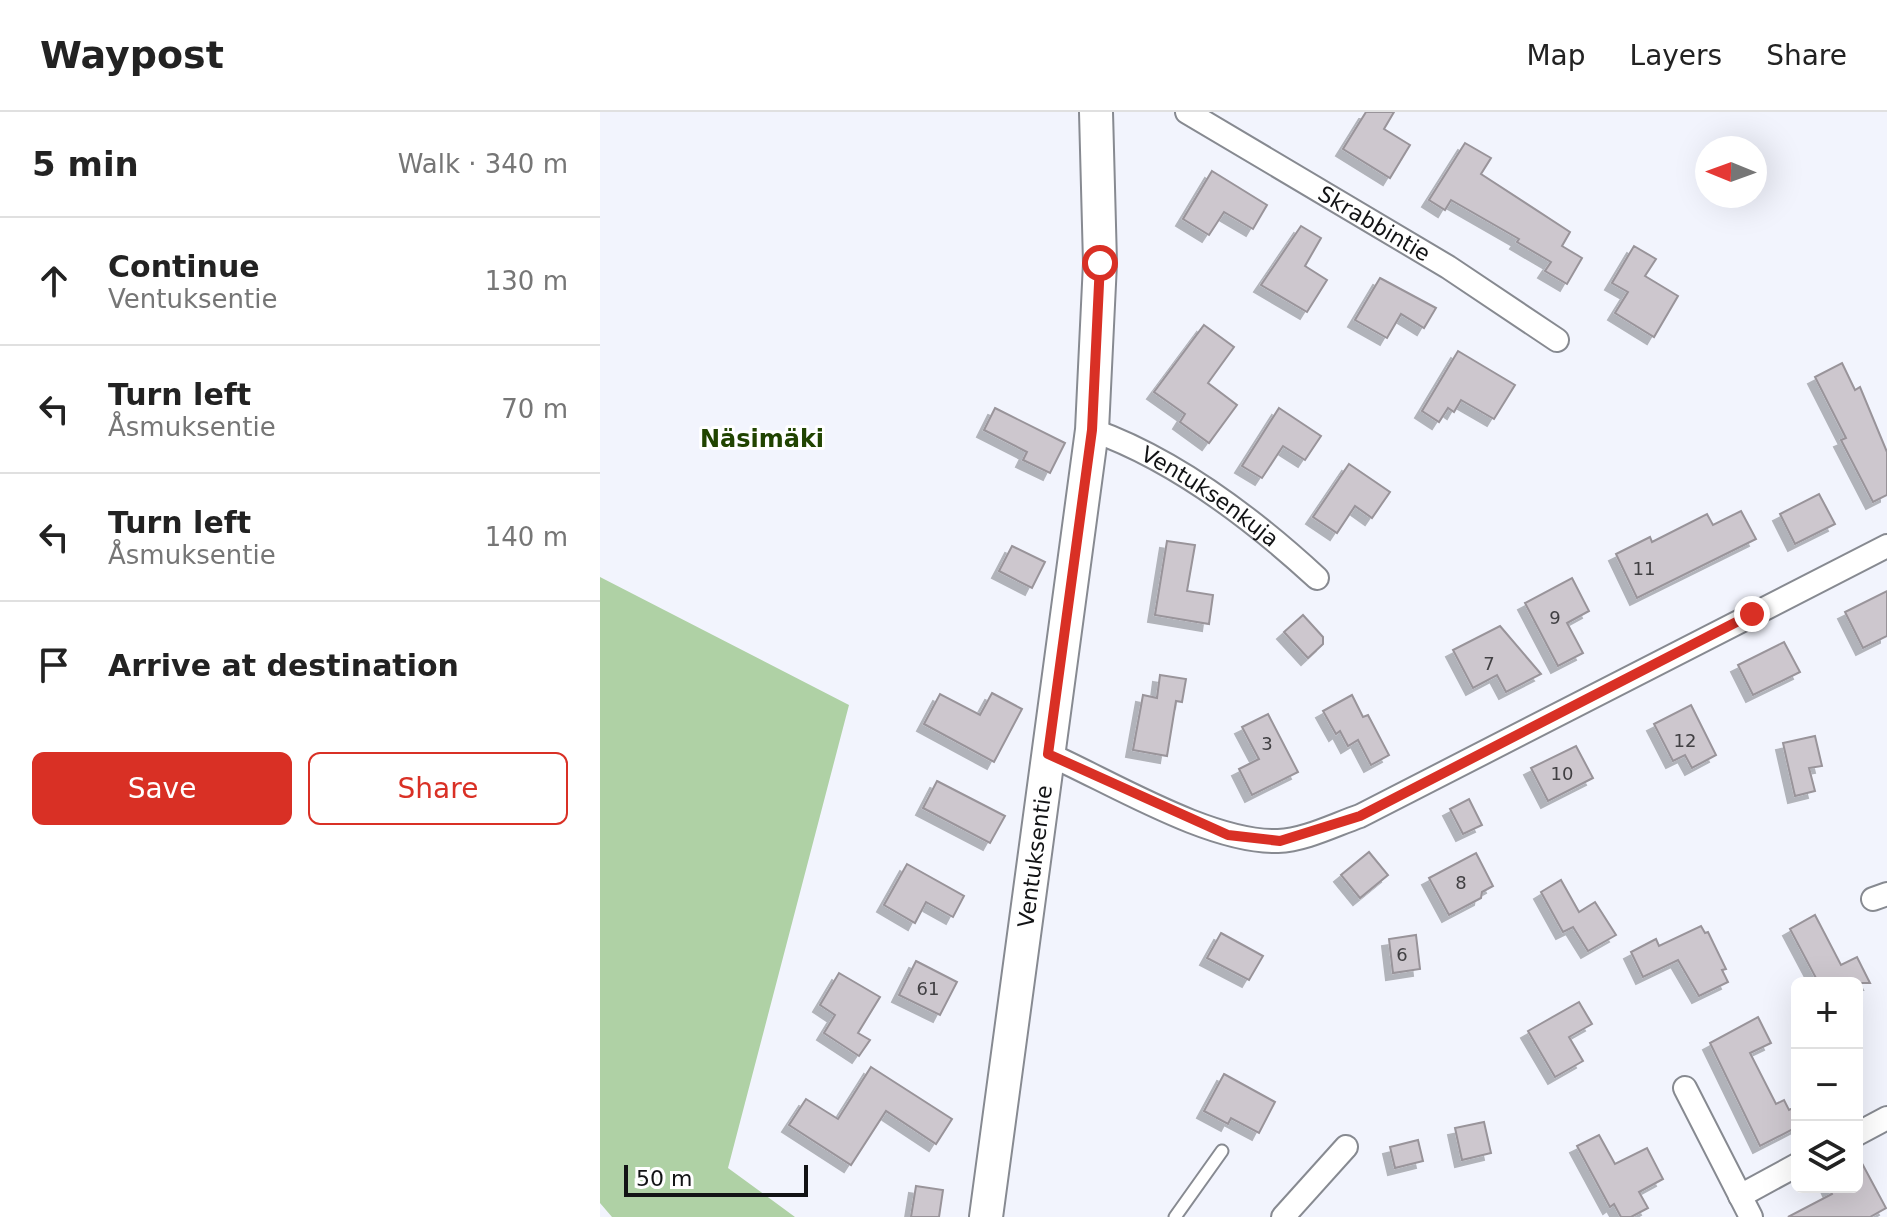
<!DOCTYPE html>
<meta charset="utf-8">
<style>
:root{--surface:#fff;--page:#f6f6f6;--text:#222;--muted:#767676;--line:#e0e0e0;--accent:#d93025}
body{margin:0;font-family:"DejaVu Sans",sans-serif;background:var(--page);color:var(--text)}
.controls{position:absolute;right:24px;bottom:24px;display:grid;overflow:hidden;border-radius:12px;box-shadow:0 8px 32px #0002}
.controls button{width:72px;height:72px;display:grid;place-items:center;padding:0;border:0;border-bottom:2px solid var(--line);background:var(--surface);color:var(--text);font:40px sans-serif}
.compass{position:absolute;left:1095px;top:24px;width:72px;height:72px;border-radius:50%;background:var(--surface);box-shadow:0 8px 32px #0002;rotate:271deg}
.scale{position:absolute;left:24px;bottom:20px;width:184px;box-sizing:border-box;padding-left:8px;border:4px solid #121315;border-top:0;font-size:22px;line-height:28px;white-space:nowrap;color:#121315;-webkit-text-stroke:6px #fff;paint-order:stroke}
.stop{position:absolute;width:24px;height:24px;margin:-18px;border:6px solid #d93025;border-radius:50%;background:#fff}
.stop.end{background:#d93025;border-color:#fff;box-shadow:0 2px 8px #0008}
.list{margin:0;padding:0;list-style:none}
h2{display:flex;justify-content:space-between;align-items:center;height:104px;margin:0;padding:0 32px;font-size:34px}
h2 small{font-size:26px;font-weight:400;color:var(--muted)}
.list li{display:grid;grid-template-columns:52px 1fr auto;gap:24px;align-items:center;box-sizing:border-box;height:128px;padding:0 32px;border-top:2px solid var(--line)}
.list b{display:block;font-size:30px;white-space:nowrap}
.list p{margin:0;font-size:26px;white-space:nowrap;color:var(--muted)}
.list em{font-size:26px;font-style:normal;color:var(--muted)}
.actions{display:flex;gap:16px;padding:24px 32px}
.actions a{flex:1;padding:18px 0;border:2px solid var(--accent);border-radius:12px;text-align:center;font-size:28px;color:var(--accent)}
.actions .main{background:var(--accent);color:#fff}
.icon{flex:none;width:44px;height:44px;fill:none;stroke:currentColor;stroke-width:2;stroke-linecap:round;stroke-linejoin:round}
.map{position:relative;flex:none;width:1287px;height:1105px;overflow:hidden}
header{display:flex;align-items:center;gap:48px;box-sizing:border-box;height:112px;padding:0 40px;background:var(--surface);border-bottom:2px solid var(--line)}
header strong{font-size:38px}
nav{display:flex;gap:44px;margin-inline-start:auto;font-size:28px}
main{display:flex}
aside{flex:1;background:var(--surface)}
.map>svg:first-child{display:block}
.green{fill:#afd1a5}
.building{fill:#cdc7ce;stroke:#99949a;stroke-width:2;filter:url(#shadow)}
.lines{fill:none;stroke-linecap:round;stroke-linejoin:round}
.service-casing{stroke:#878a91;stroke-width:15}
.minor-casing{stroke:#878a91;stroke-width:26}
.secondary-casing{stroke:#878a91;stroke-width:36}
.service{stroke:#fff;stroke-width:11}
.minor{stroke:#fff;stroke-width:22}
.secondary{stroke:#fff;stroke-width:32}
.route{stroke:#d93025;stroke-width:10}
.labels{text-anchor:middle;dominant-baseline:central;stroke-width:6;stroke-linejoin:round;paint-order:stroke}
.number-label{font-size:18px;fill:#414043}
.street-label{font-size:22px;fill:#121315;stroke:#fff}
.neighbourhood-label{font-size:24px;font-weight:bold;fill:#214400;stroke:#fff}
</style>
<header>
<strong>Waypost</strong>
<nav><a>Map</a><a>Layers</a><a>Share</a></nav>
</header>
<main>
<aside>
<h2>5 min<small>Walk · 340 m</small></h2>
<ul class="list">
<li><svg class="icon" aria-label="ahead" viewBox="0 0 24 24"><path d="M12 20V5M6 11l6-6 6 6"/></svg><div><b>Continue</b><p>Ventuksentie</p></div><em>130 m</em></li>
<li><svg class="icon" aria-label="left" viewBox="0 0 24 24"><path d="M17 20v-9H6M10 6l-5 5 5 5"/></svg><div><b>Turn left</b><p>Åsmuksentie</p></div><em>70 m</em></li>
<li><svg class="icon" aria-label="left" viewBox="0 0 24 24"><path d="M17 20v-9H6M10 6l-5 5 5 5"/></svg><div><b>Turn left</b><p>Åsmuksentie</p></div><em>140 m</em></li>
<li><svg class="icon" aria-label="arrive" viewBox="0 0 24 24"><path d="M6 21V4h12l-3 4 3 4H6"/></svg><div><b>Arrive at destination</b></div></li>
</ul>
<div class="actions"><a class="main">Save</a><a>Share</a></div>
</aside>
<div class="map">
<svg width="1287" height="1105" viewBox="0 0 1287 1105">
<defs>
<filter id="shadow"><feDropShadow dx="-7" dy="7" stdDeviation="0" flood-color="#0004"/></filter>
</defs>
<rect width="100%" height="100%" fill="#f2f4fd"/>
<polygon class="green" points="0,465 249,593 128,1056 195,1105 12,1105 0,1091"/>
<g class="building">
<polygon points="766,0 794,0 784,17 810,33 790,66 743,37"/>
<polygon points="865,31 891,46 881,62 970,120 962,134 982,146 967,172 945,159 951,150 917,130 919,127 851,88 845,98 829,88"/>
<polygon points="612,59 667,93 653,117 624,100 609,123 583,107"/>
<polygon points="701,114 721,126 705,154 727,168 707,200 661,173"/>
<polygon points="1034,134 1056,147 1045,164 1078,184 1054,225 1015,201 1028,180 1012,171"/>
<polygon points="780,166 836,196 824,216 801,202 787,226 755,208"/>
<polygon points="604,213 634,235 608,271 637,293 609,331 580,310 585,302 554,280"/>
<polygon points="858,239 915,273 894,307 861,288 854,300 848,296 839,310 822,299"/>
<polygon points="1242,251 1255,278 1260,275 1287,340 1287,383 1273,390 1241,328 1246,326 1215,265"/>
<polygon points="395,296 465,331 450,361 423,348 427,340 384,318"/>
<polygon points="679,296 721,324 705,348 683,334 662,366 642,354"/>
<polygon points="749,352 790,380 772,406 755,394 737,421 713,405"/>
<polygon points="1219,382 1235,412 1195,432 1180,402"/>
<polygon points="1141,399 1156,427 1037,486 1016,442 1050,425 1052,430 1107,402 1113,413"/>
<polygon points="567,429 595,433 587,479 613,483 609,512 555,503"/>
<polygon points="412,434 445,450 432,476 399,459"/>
<polygon points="972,466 989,499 967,511 983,541 958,554 925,491"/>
<polygon points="1287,479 1287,524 1263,536 1245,500"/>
<polygon points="703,503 723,525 723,532 708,546 684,520"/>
<polygon points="900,514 941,562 906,580 897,563 873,576 853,538"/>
<polygon points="1184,530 1200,560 1153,583 1138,553"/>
<polygon points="560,563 586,567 582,590 576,589 567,644 533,638 543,583 557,586"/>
<polygon points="392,581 422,597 394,650 324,612 340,582 380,603"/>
<polygon points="752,583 763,605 768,603 789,643 771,653 758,628 748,634 740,619 736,622 723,599"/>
<polygon points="1091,593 1116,643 1092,656 1085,643 1073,649 1054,612"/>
<polygon points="668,602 698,660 652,683 639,657 659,647 642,615"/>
<polygon points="1215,624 1222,654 1209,656 1215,679 1195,684 1183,631"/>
<polygon points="976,634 993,666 948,689 931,656"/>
<polygon points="337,669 405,704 390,731 323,696"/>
<polygon points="869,687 882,713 863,722 850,697"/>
<polygon points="769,740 788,763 760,786 741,763"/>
<polygon points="876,741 893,774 882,780 881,786 849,803 829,766"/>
<polygon points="307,752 364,784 353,805 326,790 315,811 284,793"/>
<polygon points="961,768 979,800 995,790 1016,823 988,839 973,815 963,820 941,780"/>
<polygon points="1215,803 1241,853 1257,845 1270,871 1207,871 1216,866 1190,817"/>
<polygon points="1101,814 1105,821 1108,820 1126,857 1122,858 1128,870 1099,884 1078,848 1043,865 1031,840 1056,827 1059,834"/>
<polygon points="621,821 663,844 649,868 607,846"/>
<polygon points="816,823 820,857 793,861 789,827"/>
<polygon points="316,849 357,870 340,903 299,883"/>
<polygon points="239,861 280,885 258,921 270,928 259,944 224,921 235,903 220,893"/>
<polygon points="979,890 992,912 969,925 983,949 955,965 928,919"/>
<polygon points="1158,905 1171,931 1150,941 1176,992 1184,988 1189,998 1197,994 1197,1015 1160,1034 1110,931"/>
<polygon points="271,955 352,1007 336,1032 286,999 251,1053 189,1013 206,987 238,1007"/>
<polygon points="624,962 675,990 659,1021 631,1006 628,1012 604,999"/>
<polygon points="884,1010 891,1041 862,1048 855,1016"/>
<polygon points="999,1023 1015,1052 1047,1036 1063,1067 1039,1080 1048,1096 1031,1105 1021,1105 1014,1092 1010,1095 977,1034"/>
<polygon points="818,1028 823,1049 795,1056 790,1035"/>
<polygon points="1257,1042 1286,1096 1270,1105 1188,1105 1232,1082 1229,1075 1257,1075"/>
<polygon points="316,1074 343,1078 339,1105 311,1105"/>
</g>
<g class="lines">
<defs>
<polyline id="service" points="575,1105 622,1039"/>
<g id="minor">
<path id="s1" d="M587,0L848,155L957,228"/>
<path id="s2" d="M492,318C574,347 653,407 717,466"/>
<path d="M448,642C511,670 610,731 678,729C705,728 734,713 760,704L1287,434"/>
<polyline points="1273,787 1287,782"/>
<polyline points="1085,976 1151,1105"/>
<polyline points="1257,1022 1287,1006"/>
<polyline points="1140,1084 1197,1053"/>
<polyline points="683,1105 746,1035"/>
</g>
<g id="secondary">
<path id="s3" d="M386,1105L492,318L500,151L496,0"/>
</g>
</defs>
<use href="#service" class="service-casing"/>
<use href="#minor" class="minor-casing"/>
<use href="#secondary" class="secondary-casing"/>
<use href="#service" class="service"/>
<use href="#minor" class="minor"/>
<use href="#secondary" class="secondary"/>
</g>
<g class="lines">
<polyline class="route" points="500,151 492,318 448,642 628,723 680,729 760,704 1152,502"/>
</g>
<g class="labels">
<g class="number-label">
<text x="1044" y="456">11</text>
<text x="955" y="505">9</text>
<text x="889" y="551">7</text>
<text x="1085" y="628">12</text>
<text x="667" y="631">3</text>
<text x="962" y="661">10</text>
<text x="861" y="770">8</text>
<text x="802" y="842">6</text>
<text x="328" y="876">61</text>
</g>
<g class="street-label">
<text stroke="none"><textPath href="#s1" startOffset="218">Skrabbintie</textPath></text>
<text stroke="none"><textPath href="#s2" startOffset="136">Ventuksenkuja</textPath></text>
<text stroke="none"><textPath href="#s3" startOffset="364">Ventuksentie</textPath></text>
</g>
<g class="neighbourhood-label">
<text x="162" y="327">Näsimäki</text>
</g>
</g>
</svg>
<div class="controls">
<button>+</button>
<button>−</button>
<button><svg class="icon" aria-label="layers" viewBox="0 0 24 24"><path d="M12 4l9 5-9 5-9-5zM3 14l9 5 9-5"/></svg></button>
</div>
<svg class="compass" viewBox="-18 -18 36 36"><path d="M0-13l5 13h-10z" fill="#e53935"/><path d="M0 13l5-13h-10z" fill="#767676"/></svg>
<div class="scale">50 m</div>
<div class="stop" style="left:500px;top:151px"></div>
<div class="stop end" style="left:1152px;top:502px"></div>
</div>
</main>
